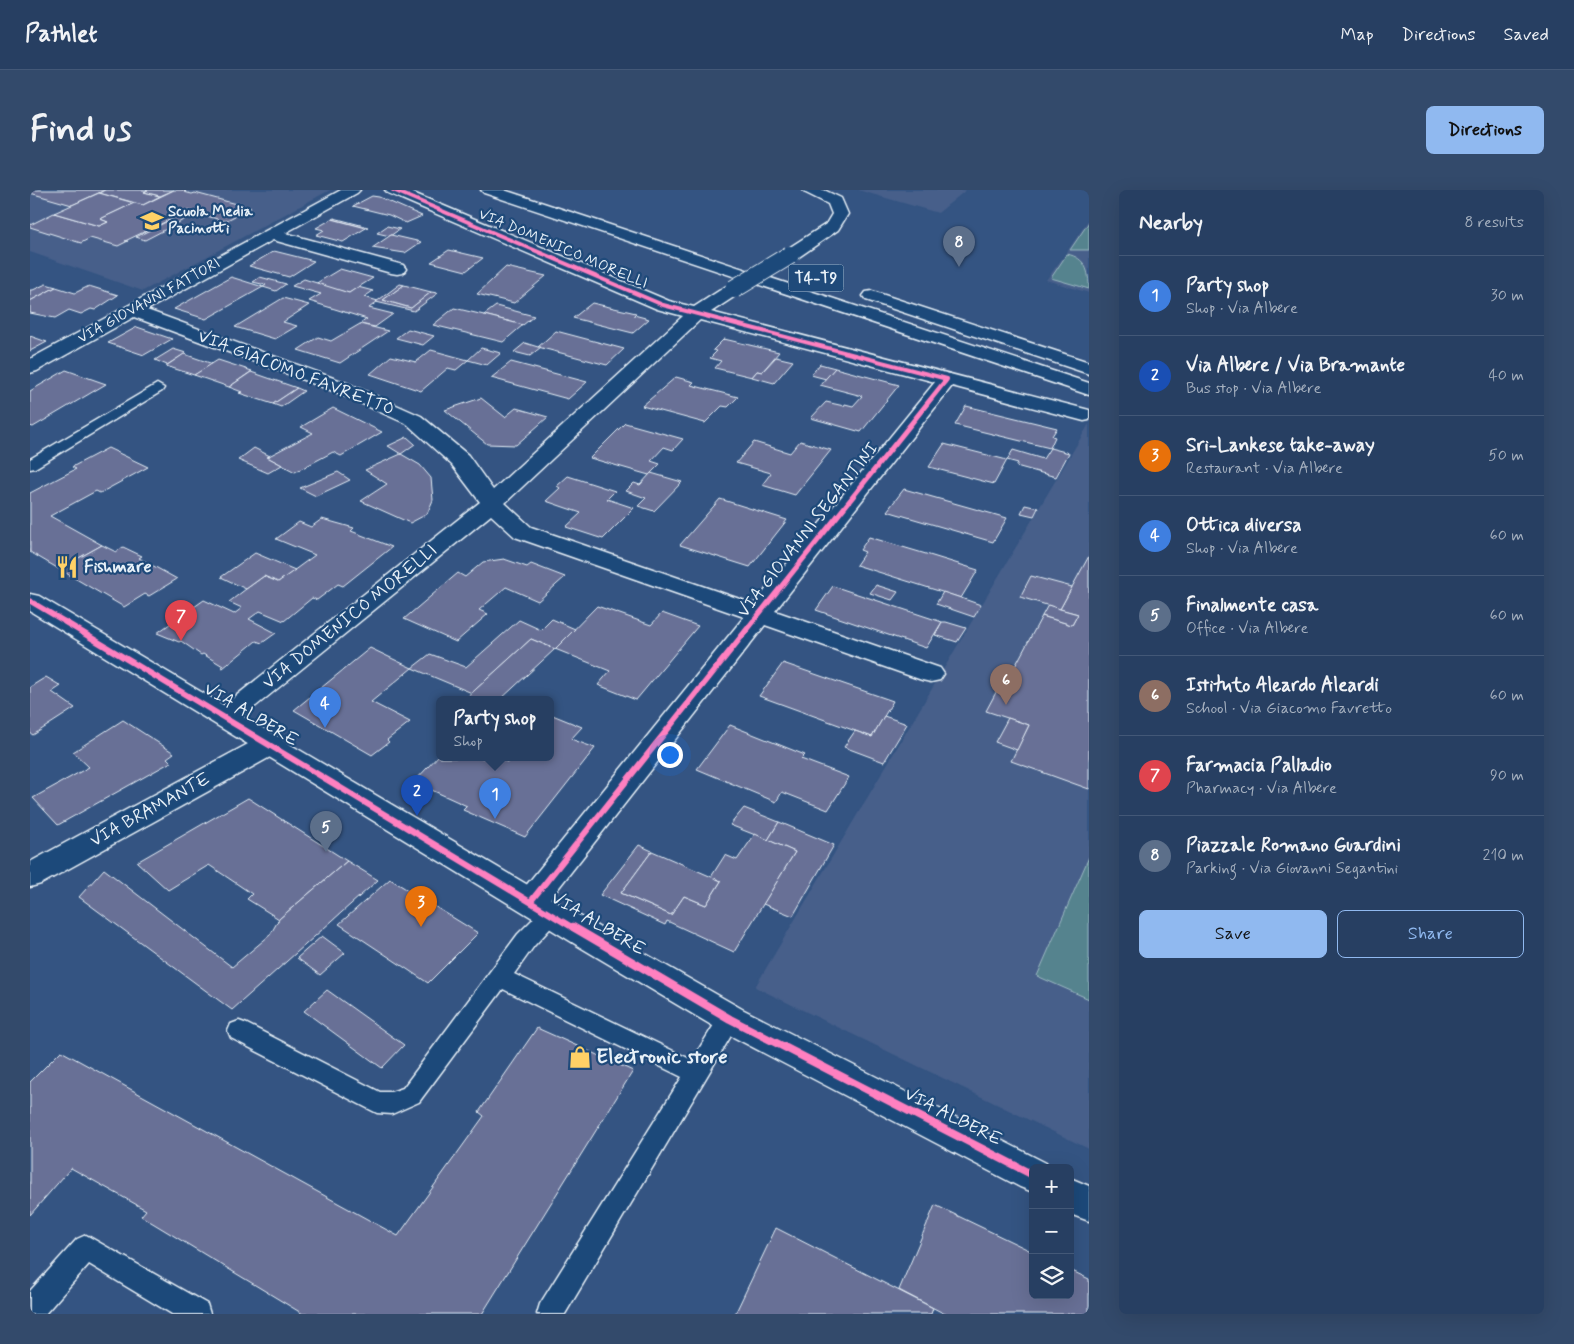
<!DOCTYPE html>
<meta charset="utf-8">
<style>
:root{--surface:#273f62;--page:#334a6b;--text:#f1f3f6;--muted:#a4afbe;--line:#435877;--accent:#90b9f0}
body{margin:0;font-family:Mynerve,sans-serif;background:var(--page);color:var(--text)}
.controls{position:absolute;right:15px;bottom:15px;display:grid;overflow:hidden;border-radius:8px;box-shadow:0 5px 20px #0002}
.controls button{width:45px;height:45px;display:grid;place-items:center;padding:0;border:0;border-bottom:1px solid var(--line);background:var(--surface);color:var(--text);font:25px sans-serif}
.you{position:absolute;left:639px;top:564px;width:18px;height:18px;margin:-12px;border:4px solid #fff;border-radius:50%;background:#1a73e8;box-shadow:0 0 0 8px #1a73e833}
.badge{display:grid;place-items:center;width:32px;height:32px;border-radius:50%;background:var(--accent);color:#fff;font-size:16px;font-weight:700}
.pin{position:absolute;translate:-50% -41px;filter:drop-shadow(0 1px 2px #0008)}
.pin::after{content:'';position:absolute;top:26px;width:18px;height:15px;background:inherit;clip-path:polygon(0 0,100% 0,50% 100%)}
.popup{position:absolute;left:406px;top:506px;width:118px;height:65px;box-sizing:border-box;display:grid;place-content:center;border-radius:8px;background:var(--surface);filter:drop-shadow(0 1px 4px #0005);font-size:16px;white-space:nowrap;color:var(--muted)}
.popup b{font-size:19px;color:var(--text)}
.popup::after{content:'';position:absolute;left:50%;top:100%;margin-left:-10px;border:10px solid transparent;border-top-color:var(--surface)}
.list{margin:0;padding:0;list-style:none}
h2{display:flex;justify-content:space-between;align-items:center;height:65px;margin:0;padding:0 20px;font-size:21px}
h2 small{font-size:16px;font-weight:400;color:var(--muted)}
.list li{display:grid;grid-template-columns:32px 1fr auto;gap:15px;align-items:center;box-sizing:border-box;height:80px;padding:0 20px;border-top:1px solid var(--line)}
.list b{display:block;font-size:19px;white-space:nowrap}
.list p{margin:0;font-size:16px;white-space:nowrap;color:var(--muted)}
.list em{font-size:16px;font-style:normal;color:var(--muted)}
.actions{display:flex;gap:10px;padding:15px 20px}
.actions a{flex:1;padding:11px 0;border:1px solid var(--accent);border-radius:8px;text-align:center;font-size:18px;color:var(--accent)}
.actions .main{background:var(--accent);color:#111}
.icon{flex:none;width:28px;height:28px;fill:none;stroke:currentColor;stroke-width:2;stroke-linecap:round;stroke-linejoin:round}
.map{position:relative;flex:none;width:1059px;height:1124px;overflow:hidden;border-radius:8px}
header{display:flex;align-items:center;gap:30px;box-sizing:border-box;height:70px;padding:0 25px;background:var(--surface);border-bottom:1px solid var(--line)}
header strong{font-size:24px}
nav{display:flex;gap:28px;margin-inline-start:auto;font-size:18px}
.intro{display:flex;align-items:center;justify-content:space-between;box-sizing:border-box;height:120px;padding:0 30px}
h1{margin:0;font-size:35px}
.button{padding:12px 22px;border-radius:8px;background:var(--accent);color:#111;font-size:18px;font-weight:700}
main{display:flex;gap:30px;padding:0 30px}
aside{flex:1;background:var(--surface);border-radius:8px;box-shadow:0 5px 20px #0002}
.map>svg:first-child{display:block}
.built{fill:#465f8a}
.green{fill:#54838e;stroke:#9ebac3}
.building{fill:#676f96;stroke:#e8f1f8}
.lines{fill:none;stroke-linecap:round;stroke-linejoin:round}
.lane-casing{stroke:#e8f1f8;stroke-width:3}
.street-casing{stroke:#e8f1f8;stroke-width:3}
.secondary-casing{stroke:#e8f1f8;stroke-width:3}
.highway-casing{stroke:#e8f1f8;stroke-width:3}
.lane{fill:#1f4a7a;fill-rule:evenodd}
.street{fill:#1f4a7a;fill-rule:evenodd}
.secondary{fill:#1f4a7a;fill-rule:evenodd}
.highway{fill:#1f4a7a;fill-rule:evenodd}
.street-bridge-casing{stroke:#e8f1f8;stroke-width:20;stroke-linecap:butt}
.street-bridge{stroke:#1f4a7a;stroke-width:18}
.cycleway-far3-casing{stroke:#1f4a7a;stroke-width:5.5}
.cycleway-far2-casing{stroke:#1f4a7a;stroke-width:8}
.cycleway-far1-casing{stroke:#1f4a7a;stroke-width:9}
.cycleway-casing{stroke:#1f4a7a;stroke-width:11}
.cycleway-far3{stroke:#ff80c0;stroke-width:4}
.cycleway-far2{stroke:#ff80c0;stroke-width:5}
.cycleway-far1{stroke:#ff80c0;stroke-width:6}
.cycleway{stroke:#ff80c0;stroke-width:8}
.labels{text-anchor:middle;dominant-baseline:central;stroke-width:4.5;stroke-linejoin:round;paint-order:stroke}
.far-poi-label{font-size:15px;font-weight:bold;fill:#e8f1f8;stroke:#1f4a7a;text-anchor:start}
.far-street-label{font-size:15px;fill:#e8f1f8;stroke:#1f4a7a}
.shield{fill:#1f4a7a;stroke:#acbfd2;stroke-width:1}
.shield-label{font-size:16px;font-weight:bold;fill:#e8f1f8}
.street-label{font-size:18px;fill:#e8f1f8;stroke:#1f4a7a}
.poi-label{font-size:18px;font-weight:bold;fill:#e8f1f8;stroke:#1f4a7a;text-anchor:start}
.near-poi-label{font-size:21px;font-weight:bold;fill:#e8f1f8;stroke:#1f4a7a;text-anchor:start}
</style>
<header>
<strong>Pathlet</strong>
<nav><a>Map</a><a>Directions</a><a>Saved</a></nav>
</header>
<div class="intro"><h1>Find us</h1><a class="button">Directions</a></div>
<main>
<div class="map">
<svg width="1059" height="1124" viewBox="0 0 1059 1124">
<rect width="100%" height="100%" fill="#345482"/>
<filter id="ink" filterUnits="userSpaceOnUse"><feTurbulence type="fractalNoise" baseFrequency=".02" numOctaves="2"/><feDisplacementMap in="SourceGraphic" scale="10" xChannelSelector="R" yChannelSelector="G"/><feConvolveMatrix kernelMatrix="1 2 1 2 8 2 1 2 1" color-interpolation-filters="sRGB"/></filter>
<g filter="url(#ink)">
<g class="built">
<polygon points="0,0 300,0 113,101 0,62"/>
<polygon points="828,0 936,0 908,23"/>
<polygon points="1059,29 1059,103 1016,90 1037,62"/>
<polygon points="1059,234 1059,959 725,797"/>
</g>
<g class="green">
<polygon points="1059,32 1059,60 1040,60"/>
<path d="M1037,64C1056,68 1059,81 1059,99L1021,88Z"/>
<polygon points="1059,667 1059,809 1007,786"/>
</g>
<g class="building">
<polygon points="0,0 75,0 42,15 0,3"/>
<polygon points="75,0 118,0 114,2 130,6 113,15 69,3"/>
<polygon points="118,0 144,0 130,6 114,2"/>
<polygon points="144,0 152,0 156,1 154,2 162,4 165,3 221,18 195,31 158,21 95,51 98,51 88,56 60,48 51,53 0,37 0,35 24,23 69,36 78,32 70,29 104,13 113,15"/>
<polygon points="69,3 104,13 70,29 78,32 69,36 24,23"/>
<polygon points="342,6 349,7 392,26 376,33 359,25 323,16"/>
<polygon points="158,21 167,23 115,50 106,47"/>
<polygon points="304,28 338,37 336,38 302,29"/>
<polygon points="302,29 336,38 313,52 286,45 294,40 286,38"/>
<polygon points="357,36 370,39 360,46 347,43"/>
<polygon points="361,45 391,52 375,63 342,58"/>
<polygon points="419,60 453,68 436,81 401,72"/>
<polygon points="244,61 284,71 259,87 219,76"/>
<polygon points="476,77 498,82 516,86 484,113 447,104"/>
<polygon points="310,79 343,88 319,103 285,94"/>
<polygon points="201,87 233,97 176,129 144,119"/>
<polygon points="230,87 256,94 246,101 233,97 236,95 223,92"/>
<polygon points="274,89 319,103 328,97 343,101 334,107 348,111 339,118 363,124 345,137 330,134 337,129 279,111 291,104 262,96"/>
<polygon points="16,94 26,97 0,111 0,100 3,100"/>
<polygon points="370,94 374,95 353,110 381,118 401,102 408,103 384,121 346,112"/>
<polygon points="374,95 401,102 381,118 353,110"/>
<polygon points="59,96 88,105 65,120 61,119 51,124 39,120 25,128 0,123 0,111 26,97 45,103"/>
<polygon points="253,108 279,115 253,132 267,136 245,149 205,137"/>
<polygon points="562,113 606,123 604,125 619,129 603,143 543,128"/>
<polygon points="466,116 504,126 493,135 454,125"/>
<polygon points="424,118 454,125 493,135 473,152 403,135"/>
<polygon points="330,134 358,141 310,173 268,160 288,147 301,151"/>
<polygon points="107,137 142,149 114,165 78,153"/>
<polygon points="378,139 404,146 393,155 366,148"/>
<polygon points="526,141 594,159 577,175 508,157"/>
<polygon points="0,146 17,152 0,161"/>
<polygon points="694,149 749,162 732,182 727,181 722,187 685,178 691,171 680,168 687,161 683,160"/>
<polygon points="495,153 508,157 511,157 500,166 484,162"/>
<polygon points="451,158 471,163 457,175 438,170"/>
<polygon points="143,159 156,163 137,175 125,170"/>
<polygon points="401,160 438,170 426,180 418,178 391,201 340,184 361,166 386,172"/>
<polygon points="154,164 183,174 164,185 136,176"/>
<polygon points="746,167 763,171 744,193 722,187 727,181 732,182"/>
<polygon points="188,170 222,181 199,197 164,185"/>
<polygon points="481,172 557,192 538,209 461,188"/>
<polygon points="790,174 805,178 796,189 781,185"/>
<polygon points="805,178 869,195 831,242 781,228 796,212 814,216 815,214 823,216 832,206 790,195"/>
<polygon points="36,180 76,194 3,237 0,236 0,201"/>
<polygon points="221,182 267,198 243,214 209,203 212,202 199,197"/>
<polygon points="646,187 664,192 661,195 708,207 698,217 692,216 675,233 612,216"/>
<polygon points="267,198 274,201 251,217 243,214"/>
<polygon points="451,208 475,227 486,218 518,227 486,255 457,254 415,220"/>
<polygon points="936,216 1027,238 1022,246 1025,247 1020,258 925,235"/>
<polygon points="303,218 352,242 311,266 303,262 265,282 237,267 283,243 271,237"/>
<polygon points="595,233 653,249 643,260 634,257 621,271 630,274 619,285 560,268"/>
<polygon points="377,247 385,254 371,264 358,256"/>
<polygon points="770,251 801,260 765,305 732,295 741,283 706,273 724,252 760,263"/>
<polygon points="914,254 977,270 964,294 899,277"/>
<polygon points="78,258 118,277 70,303 66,301 20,326 72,355 29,379 0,362 0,303 46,279 42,277"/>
<polygon points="224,258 240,266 237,267 252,275 238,283 208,270"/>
<polygon points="1020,258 1039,263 1026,287 986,276 988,273 977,270 983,260 1013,269"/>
<polygon points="371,264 390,275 401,288 403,310 397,324 380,333 331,311 357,294 335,280"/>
<polygon points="308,282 320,290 286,306 270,298"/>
<polygon points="621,283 652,292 624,321 608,316 616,308 596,301 604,293 610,295"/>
<polygon points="538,286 585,301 577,309 604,318 573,349 536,337 551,323 516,311 530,298 527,296"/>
<polygon points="874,299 977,328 963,352 857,321"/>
<polygon points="690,309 757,330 720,377 650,355"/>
<polygon points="995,315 1008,318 1004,326 991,323"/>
<polygon points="292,329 324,338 321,341 362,357 313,396 308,394 287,410 282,408 254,431 230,421 219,429 246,443 232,453 226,451 193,478 191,477 193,476 173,464 171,465 151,451 149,452 127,443 174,410 204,424 212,418 199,412 216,399 234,386 248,392 285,365 246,349 269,332 281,337"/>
<polygon points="839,347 896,364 948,380 931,408 826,375 835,362 830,360"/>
<polygon points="72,355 86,362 93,357 112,366 109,368 147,389 119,406 115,404 94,417 29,379"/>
<polygon points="225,363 265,380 248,392 234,386 216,399 191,387"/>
<polygon points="1059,366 1059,599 981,571 999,535 956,521 971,493 975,495 1012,426 1042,435 1048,424 1030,419"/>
<polygon points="474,369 497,377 501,374 535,387 508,411 476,397 449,420 458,424 426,452 374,429 428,383 435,387 453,372"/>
<polygon points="1001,386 1042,397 1030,419 990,407"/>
<polygon points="846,395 868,402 862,410 840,403"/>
<polygon points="803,396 912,432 896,458 786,420"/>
<polygon points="913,402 931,408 951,415 944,427 906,414"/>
<polygon points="1018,415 1030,419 1048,424 1042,435 1012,426"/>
<polygon points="567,416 621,435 632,423 668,436 606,510 568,495 580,481 525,459"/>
<polygon points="522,429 545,439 525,459 501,449 442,503 382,478 400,464 436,477 489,430 511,440"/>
<polygon points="912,432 916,432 936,438 927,452 905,445"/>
<polygon points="501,449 525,459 470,510 434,510"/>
<polygon points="340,458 382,478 341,512 380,532 357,550 359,552 342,565 264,520"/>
<polygon points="753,473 863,511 842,547 729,506"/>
<polygon points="16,487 31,496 22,502 45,518 3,545 0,543 0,497"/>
<polygon points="520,524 552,537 541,549 565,558 495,647 433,620 437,616 384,592 410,564 410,568 467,568 477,572 481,568 520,568"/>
<polygon points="854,526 877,534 854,572 814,557 825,541 842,547"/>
<polygon points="978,528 999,535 987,560 965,552"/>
<polygon points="93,530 144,563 137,568 141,572 28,635 3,608 59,577 43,562"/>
<polygon points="700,535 775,565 771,569 819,587 798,620 752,602 746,612 667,579"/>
<polygon points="218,608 317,671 249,729 217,709 222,704 179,675 138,700 107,672"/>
<polygon points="714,618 749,632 738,650 700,635"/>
<polygon points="749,632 804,655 763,726 733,714 765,662 738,650"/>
<polygon points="725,644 765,662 704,762 637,731 635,735 570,705 609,655 622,661 591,703 641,725 654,706 676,715 691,691 681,687 695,665 707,670"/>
<polygon points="622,661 691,691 676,715 654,706 641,725 591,703"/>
<polygon points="317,671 348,690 202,820 49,707 74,679 202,777 240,745 249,729"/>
<polygon points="360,689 448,743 398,793 309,734"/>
<polygon points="292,746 315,763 290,785 267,768"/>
<polygon points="297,800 374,855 352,878 274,821"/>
<polygon points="507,838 603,881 452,1124 273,1124 111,1026 116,1020 41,978 0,1025 0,892 31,861 368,1046 454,926 449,922"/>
<polygon points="905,1015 1003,1062 1003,1105 1040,1105 1040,1080 1059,1089 1059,1124 915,1124 869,1100"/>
<polygon points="746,1038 903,1118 901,1124 705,1124"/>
</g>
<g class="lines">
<defs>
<g id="lane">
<polygon points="127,194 134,198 132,201 5,278 0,279 0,269"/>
<polygon points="522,715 529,717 533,723 529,729 504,756 484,784 662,870 692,822 700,820 708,822 711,829 535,1124 507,1124 510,1114 652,887 473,799 389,912 362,924 347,923 339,919 201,848 198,841 201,834 209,831 217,834 350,902 361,902 373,898 488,744 515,717"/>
<polygon points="56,1045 177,1114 180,1124 142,1124 59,1074 15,1124 0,1124 0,1101 47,1049"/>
</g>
<g id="street">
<path d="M311,0H330L327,3L255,43L373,75L376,79L373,83L367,84L361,83L243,50L117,120L317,193L391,226L438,265L463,300L653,126L627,119L358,3L355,0H376L639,111L664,117L698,95L704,94L710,95L713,99L710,103L681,122L1059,220V230L1054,231L922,196L745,421L910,478L914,484L910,490L901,492L892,490L735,435L512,719L501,723L490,719L486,711L490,703L714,427L485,347L461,325L205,533L196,536L187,533L183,527L187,521L450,312L422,275L377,234L303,201L104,127L7,181L0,183V169ZM670,130L905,192L724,414L501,337L475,313Z"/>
<polygon points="773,0 794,0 811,8 818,24 808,40 766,69 754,69 752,65 754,61 796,34 802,24 798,14 776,3"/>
<polygon points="241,545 251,547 255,554 251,561 11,694 0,697 0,672 231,547"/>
</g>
<g id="secondary">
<polygon points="0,404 9,406 572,739 712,819 1016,973 1018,978 1003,978 1003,1002 990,997 688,839 550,757 0,421"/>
<polygon points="1040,988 1059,996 1059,1031 1040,1024"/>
</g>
<g id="highway">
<polygon points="451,0 474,0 1059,193 1059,205 454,3"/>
<polygon points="842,101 1059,172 1059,184 836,110 833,106 836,102"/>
</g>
</defs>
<use href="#lane" class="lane-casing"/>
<use href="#street" class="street-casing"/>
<use href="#secondary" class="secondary-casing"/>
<use href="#highway" class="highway-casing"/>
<use href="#lane" class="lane"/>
<use href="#street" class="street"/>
<use href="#secondary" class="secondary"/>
<use href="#highway" class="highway"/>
<defs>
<polyline id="street-bridge" points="704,99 760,65"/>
</defs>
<use href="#street-bridge" class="street-bridge-casing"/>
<use href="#street-bridge" class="street-bridge"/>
<defs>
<polyline id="cycleway-far3" points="363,0 633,115 917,189 915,192"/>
<g id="cycleway-far2">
<polyline points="0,411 37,433"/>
<polyline points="722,433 916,190"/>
</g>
<g id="cycleway-far1">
<polyline points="35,432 545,739"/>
<polyline points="501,711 723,432"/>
</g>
<polyline id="cycleway" points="543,737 700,829 1003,985"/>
</defs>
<use href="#cycleway-far3" class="cycleway-far3-casing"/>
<use href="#cycleway-far2" class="cycleway-far2-casing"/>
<use href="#cycleway-far1" class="cycleway-far1-casing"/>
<use href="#cycleway" class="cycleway-casing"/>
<use href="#cycleway-far3" class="cycleway-far3"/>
<use href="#cycleway-far2" class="cycleway-far2"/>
<use href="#cycleway-far1" class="cycleway-far1"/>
<use href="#cycleway" class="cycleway"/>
</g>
</g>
<defs>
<symbol id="school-bare" viewBox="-9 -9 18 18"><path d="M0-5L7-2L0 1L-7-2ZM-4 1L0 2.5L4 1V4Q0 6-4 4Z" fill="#ffd166" stroke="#1f4a7a" stroke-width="2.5" paint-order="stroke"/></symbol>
<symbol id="restaurant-bare" viewBox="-9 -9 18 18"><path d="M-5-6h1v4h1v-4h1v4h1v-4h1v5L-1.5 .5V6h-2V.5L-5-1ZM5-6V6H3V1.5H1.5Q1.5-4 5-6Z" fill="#ffd166" stroke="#1f4a7a" stroke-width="2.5" paint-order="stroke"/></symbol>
<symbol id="shop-bare" viewBox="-9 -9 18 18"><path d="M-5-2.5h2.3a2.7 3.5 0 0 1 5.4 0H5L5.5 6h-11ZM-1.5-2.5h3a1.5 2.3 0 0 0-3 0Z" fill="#ffd166" stroke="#1f4a7a" stroke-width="2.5" paint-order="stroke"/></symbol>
</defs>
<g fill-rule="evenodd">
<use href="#school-bare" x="106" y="15" width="32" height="32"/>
<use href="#restaurant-bare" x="21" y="361" width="32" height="32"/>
<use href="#shop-bare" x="534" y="851" width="32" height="32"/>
</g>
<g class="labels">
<g class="far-poi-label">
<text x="138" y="22">Scuola Media<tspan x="138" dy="17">Pacinotti</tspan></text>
</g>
<g class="far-street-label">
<text transform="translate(533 59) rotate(23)">VIA DOMENICO MORELLI</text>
<text transform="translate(119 111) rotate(-29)">VIA GIOVANNI FATTORI</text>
</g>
<rect class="shield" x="758.5" y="74.5" width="55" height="27" rx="4"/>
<g class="shield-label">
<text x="786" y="88">T4-T9</text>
</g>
<g class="street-label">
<text transform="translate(266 183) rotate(21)">VIA GIACOMO FAVRETTO</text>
<text transform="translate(778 340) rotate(-52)">VIA GIOVANNI SEGANTINI</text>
<text transform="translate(320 427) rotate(-39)">VIA DOMENICO MORELLI</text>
<text transform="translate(221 525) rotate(31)">VIA ALBERE</text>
<text transform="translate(120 620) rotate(-29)">VIA BRAMANTE</text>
<text transform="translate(568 734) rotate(31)">VIA ALBERE</text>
<text transform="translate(923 927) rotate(27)">VIA ALBERE</text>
</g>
<g class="poi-label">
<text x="54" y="377">Fishmare</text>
</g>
<g class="near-poi-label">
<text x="566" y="867">Electronic store</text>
</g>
</g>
</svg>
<div class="controls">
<button>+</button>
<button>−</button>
<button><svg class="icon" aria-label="layers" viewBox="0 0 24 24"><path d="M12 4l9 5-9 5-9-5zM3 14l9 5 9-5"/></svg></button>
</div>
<div class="you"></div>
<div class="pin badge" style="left:465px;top:629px;background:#3f7fe0">1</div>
<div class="popup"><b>Party shop</b>Shop</div>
<div class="pin badge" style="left:387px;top:626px;background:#1a4fb4">2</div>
<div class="pin badge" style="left:391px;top:737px;background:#e8710a">3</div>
<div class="pin badge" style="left:295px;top:538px;background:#3f7fe0">4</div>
<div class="pin badge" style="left:296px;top:662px;background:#5c6f8a">5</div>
<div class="pin badge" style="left:976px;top:515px;background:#8d6e63">6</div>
<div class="pin badge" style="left:151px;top:451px;background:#e0444e">7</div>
<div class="pin badge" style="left:929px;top:77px;background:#5c6f8a">8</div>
</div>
<aside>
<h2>Nearby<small>8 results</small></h2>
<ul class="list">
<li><span class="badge" style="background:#3f7fe0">1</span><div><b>Party shop</b><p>Shop · Via Albere</p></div><em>30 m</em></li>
<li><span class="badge" style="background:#1a4fb4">2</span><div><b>Via Albere / Via Bramante</b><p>Bus stop · Via Albere</p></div><em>40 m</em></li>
<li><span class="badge" style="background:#e8710a">3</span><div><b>Sri-Lankese take-away</b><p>Restaurant · Via Albere</p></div><em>50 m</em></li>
<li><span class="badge" style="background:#3f7fe0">4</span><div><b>Ottica diversa</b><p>Shop · Via Albere</p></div><em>60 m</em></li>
<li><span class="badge" style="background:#5c6f8a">5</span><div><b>Finalmente casa</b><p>Office · Via Albere</p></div><em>60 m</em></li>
<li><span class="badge" style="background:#8d6e63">6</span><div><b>Istituto Aleardo Aleardi</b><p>School · Via Giacomo Favretto</p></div><em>60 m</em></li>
<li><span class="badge" style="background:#e0444e">7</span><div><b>Farmacia Palladio</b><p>Pharmacy · Via Albere</p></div><em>90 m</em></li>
<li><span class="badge" style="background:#5c6f8a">8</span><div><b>Piazzale Romano Guardini</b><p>Parking · Via Giovanni Segantini</p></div><em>210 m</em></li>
</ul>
<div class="actions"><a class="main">Save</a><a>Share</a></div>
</aside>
</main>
